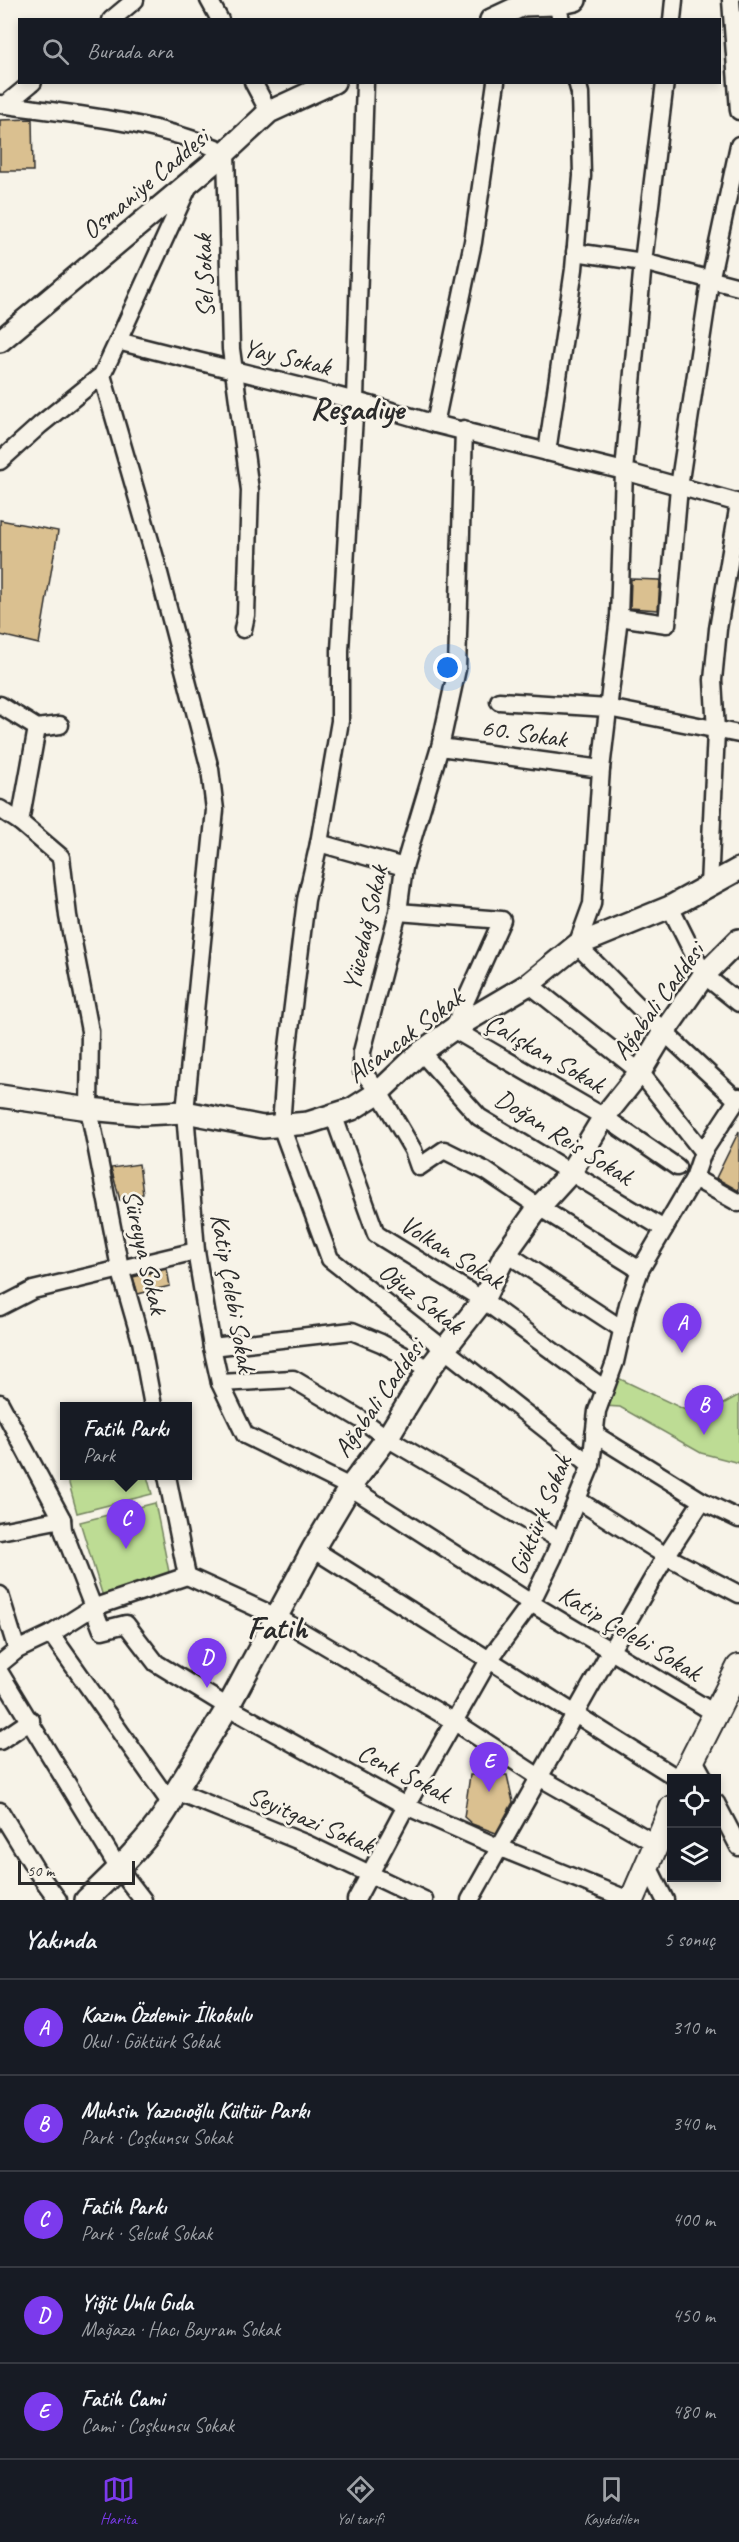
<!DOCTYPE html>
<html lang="tr">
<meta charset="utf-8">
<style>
:root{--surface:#171b24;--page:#20242c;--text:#f1f3f6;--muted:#9ea1a6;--line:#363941;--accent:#7c3aed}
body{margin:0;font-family:Caveat,sans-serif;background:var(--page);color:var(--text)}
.controls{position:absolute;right:18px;bottom:18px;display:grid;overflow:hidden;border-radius:0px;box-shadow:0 3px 9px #0003}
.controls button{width:54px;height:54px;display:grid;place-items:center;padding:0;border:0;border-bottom:2px solid var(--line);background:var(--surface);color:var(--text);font:30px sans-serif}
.scale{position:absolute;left:18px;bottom:15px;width:117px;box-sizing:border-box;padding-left:6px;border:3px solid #2b2b2b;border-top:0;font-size:16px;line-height:21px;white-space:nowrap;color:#2b2b2b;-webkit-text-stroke:4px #f7f3e8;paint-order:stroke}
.you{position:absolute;left:448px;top:668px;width:21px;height:21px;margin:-15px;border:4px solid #fff;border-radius:50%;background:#1a73e8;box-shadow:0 0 0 9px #1a73e833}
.badge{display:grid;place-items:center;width:39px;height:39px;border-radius:50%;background:var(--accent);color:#fff;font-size:20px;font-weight:700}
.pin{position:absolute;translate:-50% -50px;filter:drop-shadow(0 2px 3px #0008)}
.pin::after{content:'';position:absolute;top:32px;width:21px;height:18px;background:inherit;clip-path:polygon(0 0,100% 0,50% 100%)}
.popup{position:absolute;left:60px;top:1402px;width:132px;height:78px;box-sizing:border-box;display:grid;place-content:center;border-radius:0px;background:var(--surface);filter:drop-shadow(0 2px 4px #0005);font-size:20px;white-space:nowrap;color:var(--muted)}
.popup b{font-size:22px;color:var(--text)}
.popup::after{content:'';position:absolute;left:50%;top:100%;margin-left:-12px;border:12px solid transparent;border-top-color:var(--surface)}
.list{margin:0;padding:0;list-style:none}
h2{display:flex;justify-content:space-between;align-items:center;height:78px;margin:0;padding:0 24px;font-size:26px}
h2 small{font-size:20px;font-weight:400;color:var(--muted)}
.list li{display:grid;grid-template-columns:39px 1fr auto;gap:18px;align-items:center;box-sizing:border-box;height:96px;padding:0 24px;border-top:2px solid var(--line)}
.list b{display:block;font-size:22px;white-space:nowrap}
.list p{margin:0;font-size:20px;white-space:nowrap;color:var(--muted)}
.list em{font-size:20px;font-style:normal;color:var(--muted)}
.icon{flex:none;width:33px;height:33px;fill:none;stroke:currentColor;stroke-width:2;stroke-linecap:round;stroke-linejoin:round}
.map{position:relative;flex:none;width:739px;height:1900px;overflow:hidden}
.search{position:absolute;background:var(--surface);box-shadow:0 3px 9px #0003;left:18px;right:18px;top:18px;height:66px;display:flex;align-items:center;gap:15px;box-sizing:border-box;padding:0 21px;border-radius:0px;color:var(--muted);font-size:22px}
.sheet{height:558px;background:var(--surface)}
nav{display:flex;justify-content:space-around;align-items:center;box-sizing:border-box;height:84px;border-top:2px solid var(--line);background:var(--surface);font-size:16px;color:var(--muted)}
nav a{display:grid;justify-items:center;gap:3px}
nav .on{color:var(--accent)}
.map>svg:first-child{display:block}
.park{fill:#bddc94;stroke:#748460;stroke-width:1.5}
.building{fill:#dac090;stroke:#2b2b2b;stroke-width:1.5}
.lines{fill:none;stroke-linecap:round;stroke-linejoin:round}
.minor-casing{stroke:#2b2b2b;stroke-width:21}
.tertiary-casing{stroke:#2b2b2b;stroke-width:26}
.secondary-casing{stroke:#2b2b2b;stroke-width:28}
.minor{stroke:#f7f3e8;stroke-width:16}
.tertiary{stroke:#f7f3e8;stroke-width:21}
.secondary{stroke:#f7f3e8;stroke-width:24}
.labels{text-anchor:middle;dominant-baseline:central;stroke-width:5;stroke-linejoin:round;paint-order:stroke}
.street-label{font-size:26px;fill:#2b2b2b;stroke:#f7f3e8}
.district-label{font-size:32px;font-weight:bold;fill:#2b2b2b;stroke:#f7f3e8}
</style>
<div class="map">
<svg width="739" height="1900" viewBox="0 0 739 1900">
<rect width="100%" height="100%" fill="#f7f3e8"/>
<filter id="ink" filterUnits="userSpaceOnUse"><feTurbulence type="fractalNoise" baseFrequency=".0167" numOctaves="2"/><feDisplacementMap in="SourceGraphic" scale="12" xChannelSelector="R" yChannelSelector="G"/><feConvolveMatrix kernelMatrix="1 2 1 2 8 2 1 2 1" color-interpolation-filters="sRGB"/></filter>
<g filter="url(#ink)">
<g class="park">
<polygon points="616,1377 700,1417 739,1395 739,1463 701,1453 620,1407 604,1406"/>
<polygon points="67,1476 147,1476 152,1494 77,1513"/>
<polygon points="155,1503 170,1577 104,1600 80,1522"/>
</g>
<g class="building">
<polygon points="32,119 33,171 0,171 0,120"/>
<polygon points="0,520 58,531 39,644 0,635"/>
<polygon points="631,579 660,580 658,610 630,608"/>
<polygon points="739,1131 739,1191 716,1178"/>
<polygon points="139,1164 143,1194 120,1200 111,1168"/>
<polygon points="167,1269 170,1286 138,1294 133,1277"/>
<polygon points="470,1775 507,1775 513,1802 496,1833 472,1824 464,1817"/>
</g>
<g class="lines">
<defs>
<g id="minor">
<polyline points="209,0 220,20"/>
<polyline points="731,0 739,111"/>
<polyline points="557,4 561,20"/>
<polyline points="111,20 135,0"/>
<polyline points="672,20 674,0"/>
<polyline points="253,82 269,112"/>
<polyline points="365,82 355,399 340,650 340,721 319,843 306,900 285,1071 281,1126 330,1259 591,1465"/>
<polyline points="496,82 473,242 435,424 624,471 739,503 718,629 713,680 716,731 709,886"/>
<polyline points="665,82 643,262 624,471 619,617 601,769 592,904 577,945 664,1032 737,1100"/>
<path d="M0,104C77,115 154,121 226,152L231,349L250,490L246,615L243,629"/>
<polyline points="5,105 33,82"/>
<polyline points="575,252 643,262 739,287"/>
<polyline points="118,341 190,183"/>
<polyline points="102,375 155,558 210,769 215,810 185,1112 196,1251 212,1347 220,1383 245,1435 350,1487 531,1603 716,1714"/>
<polyline points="464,429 457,669 440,747 404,867 398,912 362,1052 362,1071 379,1092 413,1150 419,1167 444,1150 486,1171 539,1207 640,1270"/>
<polyline points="547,452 574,269 582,176 580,93 577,82"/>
<path d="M0,461L40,425L102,375L118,341C224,369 330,391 435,424"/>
<polyline points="619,617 667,624 679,487 710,281 739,145"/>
<polyline points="499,701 608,708 739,734"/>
<polyline points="0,705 37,728 60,725"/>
<polyline points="37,728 20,822 61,857 68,916 90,1031 89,1109 120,1268 141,1341 153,1406"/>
<polyline points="440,747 601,769"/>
<polyline points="0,809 20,822"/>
<polyline points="319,843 404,867"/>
<polyline points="670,907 704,975 739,1003"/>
<polyline points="398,912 502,920 453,1029 604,1117 677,1167"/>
<polyline points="529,984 640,1072 703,1152"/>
<polyline points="421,1052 479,1117 664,1229"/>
<polyline points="333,1114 376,1234 483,1300 603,1388"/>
<polyline points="694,1178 739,1203"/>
<polyline points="506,1253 622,1329"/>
<polyline points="0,1307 33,1290 196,1251"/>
<polyline points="212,1347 352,1331 381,1343 429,1369"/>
<polyline points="220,1383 293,1379 362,1420 387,1438 560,1540"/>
<polyline points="0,1403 62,1519 63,1530 102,1630 126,1624 156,1663 228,1707 406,1806 498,1847 629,1900"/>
<polyline points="594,1434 702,1501 739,1519"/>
<polyline points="167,1476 187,1576"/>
<polyline points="578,1500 666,1556 739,1594"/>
<polyline points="0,1531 62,1519"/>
<polyline points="313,1549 677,1778"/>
<polyline points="0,1595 17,1650"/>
<polyline points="51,1634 171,1804"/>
<polyline points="0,1664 17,1650 51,1634 92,1608 187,1576 277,1617 455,1722 539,1777 658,1845"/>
<polyline points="0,1673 119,1869 143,1900"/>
<polyline points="0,1741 31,1720"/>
<polyline points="693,1758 704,1778"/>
<polyline points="176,1791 307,1844 424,1900"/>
<polyline points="716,1803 739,1847"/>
<polyline points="0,1811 36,1870 58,1900"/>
<polyline points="648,1866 665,1900"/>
<polyline points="356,1900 406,1806 489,1660 531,1603 553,1558 591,1465 597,1411 615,1362 628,1304 640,1270 694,1178 703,1152 739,1097"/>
<polyline points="470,1900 611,1650 666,1556 702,1501"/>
</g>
<g id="tertiary">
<polyline points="491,20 523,5 557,4 575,0"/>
<polyline points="0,341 226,152 269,112 334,82"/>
<polyline points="0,1096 89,1109 143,1114 185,1112 263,1127 308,1123 352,1109 379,1092 421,1052 453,1029 529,984 577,945 670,907 739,869"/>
<path d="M86,1900C113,1875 165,1824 176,1791L228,1707L313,1549L350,1487L387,1438L429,1369L483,1300L506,1253L539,1207L570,1173L604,1117L640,1072L664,1032L704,975L739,940"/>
</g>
<g id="secondary">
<polyline points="683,1778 739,1667"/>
<polyline points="632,1900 672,1808"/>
</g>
</defs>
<use href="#minor" class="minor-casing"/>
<use href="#tertiary" class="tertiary-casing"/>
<use href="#secondary" class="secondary-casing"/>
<use href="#minor" class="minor"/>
<use href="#tertiary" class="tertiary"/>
<use href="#secondary" class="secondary"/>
</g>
</g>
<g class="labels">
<g class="street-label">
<text transform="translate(145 184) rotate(-40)">Osmaniye Caddesi</text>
<text transform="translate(204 276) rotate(-92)">Sel Sokak</text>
<text transform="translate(287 357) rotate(13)">Yay Sokak</text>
<text transform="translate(524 733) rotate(8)">60. Sokak</text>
<text transform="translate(365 928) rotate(-77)">Yücedağ Sokak</text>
<text transform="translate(658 1001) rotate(-54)">Ağabali Caddesi</text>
<text transform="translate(405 1036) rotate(-37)">Alsancak Sokak</text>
<text transform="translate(545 1053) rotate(30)">Çalışkan Sokak</text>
<text transform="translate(564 1137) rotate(32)">Doğan Reis Sokak</text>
<text transform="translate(145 1252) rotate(77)">Süreyya Sokak</text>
<text transform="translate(452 1252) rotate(32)">Volkan Sokak</text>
<text transform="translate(233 1293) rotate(80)">Katip Çelebi Sokak</text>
<text transform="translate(421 1298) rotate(38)">Oğuz Sokak</text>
<text transform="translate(379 1398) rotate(-55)">Ağabali Caddesi</text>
<text transform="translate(540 1515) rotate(-68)">Göktürk Sokak</text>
<text transform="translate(630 1633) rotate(31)">Katip Çelebi Sokak</text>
<text transform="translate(404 1773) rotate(27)">Cenk Sokak</text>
<text transform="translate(311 1820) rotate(23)">Seyitgazi Sokak</text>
</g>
<g class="district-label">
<text x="357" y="408">Reşadiye</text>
<text x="277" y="1627">Fatih</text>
</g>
</g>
</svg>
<div class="controls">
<button><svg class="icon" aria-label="locate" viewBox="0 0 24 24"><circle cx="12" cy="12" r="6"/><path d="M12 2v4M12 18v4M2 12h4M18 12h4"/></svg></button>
<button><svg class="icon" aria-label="layers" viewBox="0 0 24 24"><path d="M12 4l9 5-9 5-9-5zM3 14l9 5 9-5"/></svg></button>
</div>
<div class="scale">50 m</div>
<div class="you"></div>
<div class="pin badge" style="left:682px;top:1353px">A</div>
<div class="pin badge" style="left:704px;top:1435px">B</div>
<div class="pin badge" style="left:126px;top:1549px">C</div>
<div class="popup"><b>Fatih Parkı</b>Park</div>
<div class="pin badge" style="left:207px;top:1688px">D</div>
<div class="pin badge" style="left:489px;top:1792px">E</div>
<div class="search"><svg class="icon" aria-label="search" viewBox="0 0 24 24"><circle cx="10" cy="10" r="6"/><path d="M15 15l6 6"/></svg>Burada ara</div>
</div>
<section class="sheet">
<h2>Yakında<small>5 sonuç</small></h2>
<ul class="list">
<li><span class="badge">A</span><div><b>Kazım Özdemir İlkokulu</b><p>Okul · Göktürk Sokak</p></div><em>310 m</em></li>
<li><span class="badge">B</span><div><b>Muhsin Yazıcıoğlu Kültür Parkı</b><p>Park · Coşkunsu Sokak</p></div><em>340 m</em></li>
<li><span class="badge">C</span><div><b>Fatih Parkı</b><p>Park · Selcuk Sokak</p></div><em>400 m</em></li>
<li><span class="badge">D</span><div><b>Yiğit Unlu Gıda</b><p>Mağaza · Hacı Bayram Sokak</p></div><em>450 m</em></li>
<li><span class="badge">E</span><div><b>Fatih Cami</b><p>Cami · Coşkunsu Sokak</p></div><em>480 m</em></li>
</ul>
</section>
<nav>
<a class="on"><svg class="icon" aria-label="map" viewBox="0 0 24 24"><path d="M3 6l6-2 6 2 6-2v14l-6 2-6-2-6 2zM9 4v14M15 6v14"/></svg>Harita</a>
<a><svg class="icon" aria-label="directions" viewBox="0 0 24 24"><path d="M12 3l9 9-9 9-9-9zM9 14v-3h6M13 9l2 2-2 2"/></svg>Yol tarifi</a>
<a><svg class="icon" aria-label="saved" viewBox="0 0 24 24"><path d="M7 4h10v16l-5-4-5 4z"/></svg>Kaydedilen</a>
</nav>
